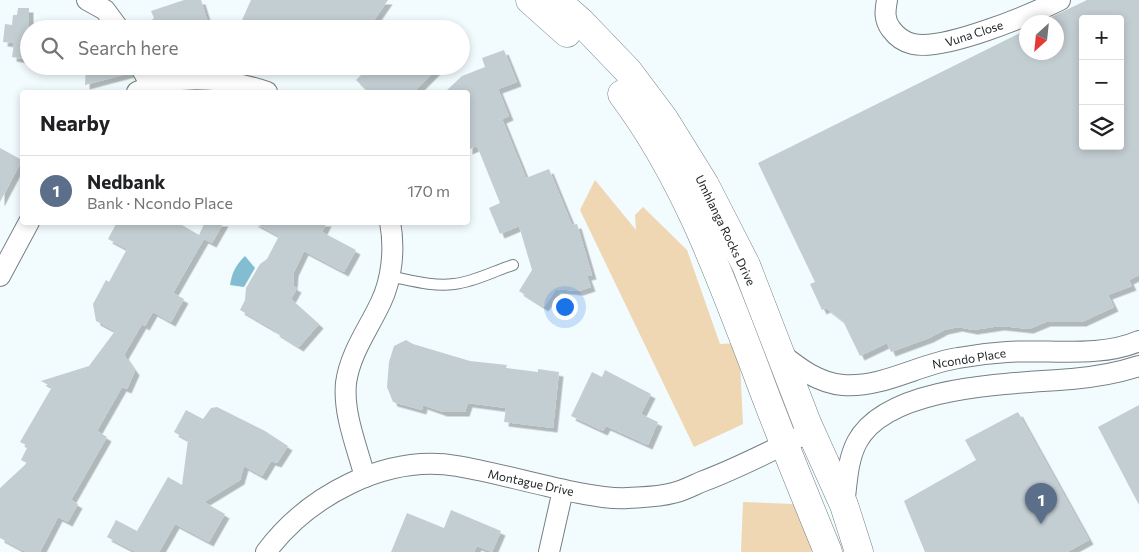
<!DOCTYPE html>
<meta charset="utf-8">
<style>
:root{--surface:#fff;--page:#f6f6f6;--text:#202124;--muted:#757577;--line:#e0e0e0;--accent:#926a13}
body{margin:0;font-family:Commissioner,sans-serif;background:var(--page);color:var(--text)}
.controls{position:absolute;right:15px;top:15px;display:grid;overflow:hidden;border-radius:5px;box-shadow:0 2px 8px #0003}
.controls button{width:45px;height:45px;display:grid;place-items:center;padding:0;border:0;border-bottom:1px solid var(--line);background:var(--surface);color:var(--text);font:25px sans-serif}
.compass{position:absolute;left:1019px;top:15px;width:45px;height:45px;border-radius:50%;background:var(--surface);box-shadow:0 2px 8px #0003;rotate:207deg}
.you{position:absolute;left:564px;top:306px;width:18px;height:18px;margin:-12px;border:4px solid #fff;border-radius:50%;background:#1a73e8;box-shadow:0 0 0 8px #1a73e833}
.badge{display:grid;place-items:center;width:32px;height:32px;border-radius:50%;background:var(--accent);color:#fff;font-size:16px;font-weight:700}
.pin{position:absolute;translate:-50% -41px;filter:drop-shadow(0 1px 2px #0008)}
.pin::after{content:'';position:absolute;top:26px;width:18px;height:15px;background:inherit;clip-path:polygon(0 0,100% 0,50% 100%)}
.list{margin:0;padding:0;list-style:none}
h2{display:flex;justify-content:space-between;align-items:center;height:65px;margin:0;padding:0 20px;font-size:21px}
h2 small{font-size:16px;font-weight:400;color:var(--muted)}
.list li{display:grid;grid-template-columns:32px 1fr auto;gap:15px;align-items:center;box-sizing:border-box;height:70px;padding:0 20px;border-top:1px solid var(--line)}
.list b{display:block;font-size:19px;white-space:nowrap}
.list p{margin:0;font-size:16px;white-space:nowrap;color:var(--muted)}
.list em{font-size:16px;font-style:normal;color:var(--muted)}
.icon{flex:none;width:28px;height:28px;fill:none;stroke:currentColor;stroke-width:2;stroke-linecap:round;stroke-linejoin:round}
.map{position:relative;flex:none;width:1139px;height:552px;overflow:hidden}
.search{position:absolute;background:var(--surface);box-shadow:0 2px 8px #0003;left:20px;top:20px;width:450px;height:55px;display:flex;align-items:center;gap:12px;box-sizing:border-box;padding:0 18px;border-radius:28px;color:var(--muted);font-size:19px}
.panel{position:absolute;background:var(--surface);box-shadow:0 2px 8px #0003;left:20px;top:90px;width:450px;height:135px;border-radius:5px}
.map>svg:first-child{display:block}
.green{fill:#eed7b2}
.water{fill:#82bdd2}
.building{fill:#c3ced2;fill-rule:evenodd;filter:url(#shadow)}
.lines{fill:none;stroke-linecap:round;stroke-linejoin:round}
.service-casing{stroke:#768084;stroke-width:12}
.minor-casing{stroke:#768084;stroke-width:22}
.secondary-casing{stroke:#768084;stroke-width:29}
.service{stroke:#fff;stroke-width:10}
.minor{stroke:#fff;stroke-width:20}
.secondary{stroke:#fff;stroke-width:28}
.labels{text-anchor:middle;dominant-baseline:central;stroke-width:4;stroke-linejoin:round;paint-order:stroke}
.street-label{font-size:12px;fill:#202426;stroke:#fff}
</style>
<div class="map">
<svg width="1139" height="552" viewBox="0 0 1139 552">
<defs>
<filter id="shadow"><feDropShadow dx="4.5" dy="4.5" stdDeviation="0" flood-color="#0004"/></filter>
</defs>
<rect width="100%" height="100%" fill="#f2fbfe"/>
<g class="green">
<polygon points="595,180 636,230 635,215 643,207 687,250 720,344 739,343 743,424 694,447 580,210"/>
<polygon points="743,502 819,505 831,520 811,552 741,552"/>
</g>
<path class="water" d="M245,256L255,268L244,287L230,285C232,272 236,265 245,256Z"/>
<g class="building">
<polygon points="184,0 201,0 210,29 140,29 154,18 151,11"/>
<polygon points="251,0 388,0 368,29 238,29"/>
<path d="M1087,0H1139V275L1129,280L1132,286L1108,295L1114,307L1082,322H1046L1029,329L1000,326L973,330L958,327L944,330L929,338L891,352L887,343L860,356L843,321L826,308L822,310L810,284L815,282L758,163L1026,30V52H1056V22H1041ZM1083,19H1120V146H1083Z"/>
<polygon points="18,8 29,8 29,60 12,57 14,43 3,42 5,24 12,25 13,15 17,15"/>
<polygon points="504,50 517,82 498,89 509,116 502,119 526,178 549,169 572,225 577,224 592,275 587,276 591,287 579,291 556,289 544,307 519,291 532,270 519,226 500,234 489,208 500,203 477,146 468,150 468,92 445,92 462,76 485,67 482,58"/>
<polygon points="86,66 128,66 130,73 85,85"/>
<polygon points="370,66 440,66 414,92 368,92 356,80"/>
<polygon points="0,148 22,160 0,202"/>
<polygon points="117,222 177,222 199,235 205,222 224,222 212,243 204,239 173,293 184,299 171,322 153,312 145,326 142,324 124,355 135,371 127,389 122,387 97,431 107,437 71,500 78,504 68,522 58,517 40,552 26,552 0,538 0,488 27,463 21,460 28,446 20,442 52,387 41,381 89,366 115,331 96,321 93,304 106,280 109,282 127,249 108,239"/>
<polygon points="253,222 327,222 322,232 356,250 344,272 304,251 294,272 293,286 297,288 291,299 319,324 299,347 275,332 276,331 240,310 245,300 246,288 260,264 267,259 279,236"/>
<polygon points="406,340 413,344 470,361 507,365 506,368 538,372 538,369 559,372 553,428 504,422 506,408 468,403 465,412 443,412 423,405 422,410 393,402 387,387 389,362 394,346"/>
<polygon points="605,370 651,394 641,414 658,422 648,445 606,426 603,431 571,416 592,372 602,377"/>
<polygon points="1139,405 1139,505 1098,427"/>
<polygon points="217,407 265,431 288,446 277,463 271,461 262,476 244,466 240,480 204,502 225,514 209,542 175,524 159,552 136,552 107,537 116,520 137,531 168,477 182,485 188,440 174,432 186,410 203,419 211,408"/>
<polygon points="1018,412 1089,540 1067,552 925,552 904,501 976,460 965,440"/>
<polygon points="451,510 501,531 492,552 477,546 474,552 391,552 407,513 444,528"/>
</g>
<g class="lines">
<defs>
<path id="service" d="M389,276C410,280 433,287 454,284C474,282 494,271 513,265"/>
<g id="minor">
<polyline points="87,0 105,10 119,29"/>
<path d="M887,0C885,11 884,20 891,29C896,36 904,42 913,44C944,51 1030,15 1060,0"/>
<polyline points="140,66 152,87"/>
<path d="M137,92C179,72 225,78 267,92"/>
<polyline points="0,276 29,222"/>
<path d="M780,353C799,368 818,383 843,385C883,388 919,364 958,358C974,355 990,353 1007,352C1048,349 1100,358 1139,341"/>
<path d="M365,477C357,447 343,414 346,383C350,353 369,328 381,302C392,279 395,248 390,222"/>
<path d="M844,505C847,484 847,461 857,442C888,384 1015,384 1072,379C1094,377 1118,373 1139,366"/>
<path d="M266,552C308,496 385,454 457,466C498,473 538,485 579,493C595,496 611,499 628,498C643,497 659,497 673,493C683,491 692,486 701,482C739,468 775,449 811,431"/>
<polyline points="549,552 563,490"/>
</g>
<g id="secondary">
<polyline points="530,0 567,33"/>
<polyline points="556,0 581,22 628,71 664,119 705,185 746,265 807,423 844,505 859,552"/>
<path d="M622,94C685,178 720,276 757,373C779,433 804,493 828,552"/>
</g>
</defs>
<use href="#service" class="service-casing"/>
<use href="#minor" class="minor-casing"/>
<use href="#secondary" class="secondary-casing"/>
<use href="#service" class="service"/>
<use href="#minor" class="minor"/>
<use href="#secondary" class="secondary"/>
</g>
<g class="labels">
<g class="street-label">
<text transform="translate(974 33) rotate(-18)">Vuna Close</text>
<text transform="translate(726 230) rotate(64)">Umhlanga Rocks Drive</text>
<text transform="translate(969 358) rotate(-9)">Ncondo Place</text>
<text transform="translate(531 482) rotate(12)">Montague Drive</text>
</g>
</g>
</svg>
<div class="controls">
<button>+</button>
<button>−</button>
<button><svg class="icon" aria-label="layers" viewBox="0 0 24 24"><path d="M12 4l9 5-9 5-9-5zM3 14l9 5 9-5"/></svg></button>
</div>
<svg class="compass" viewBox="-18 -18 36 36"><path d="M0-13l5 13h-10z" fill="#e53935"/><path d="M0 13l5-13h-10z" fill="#757577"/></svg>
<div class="you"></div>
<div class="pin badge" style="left:1041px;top:524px;background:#5c6f8a">1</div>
<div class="search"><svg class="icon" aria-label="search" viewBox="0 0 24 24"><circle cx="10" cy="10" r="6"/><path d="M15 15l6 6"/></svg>Search here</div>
<section class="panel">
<h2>Nearby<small></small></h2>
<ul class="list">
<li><span class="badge" style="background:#5c6f8a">1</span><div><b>Nedbank</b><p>Bank · Ncondo Place</p></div><em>170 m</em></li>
</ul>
</section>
</div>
